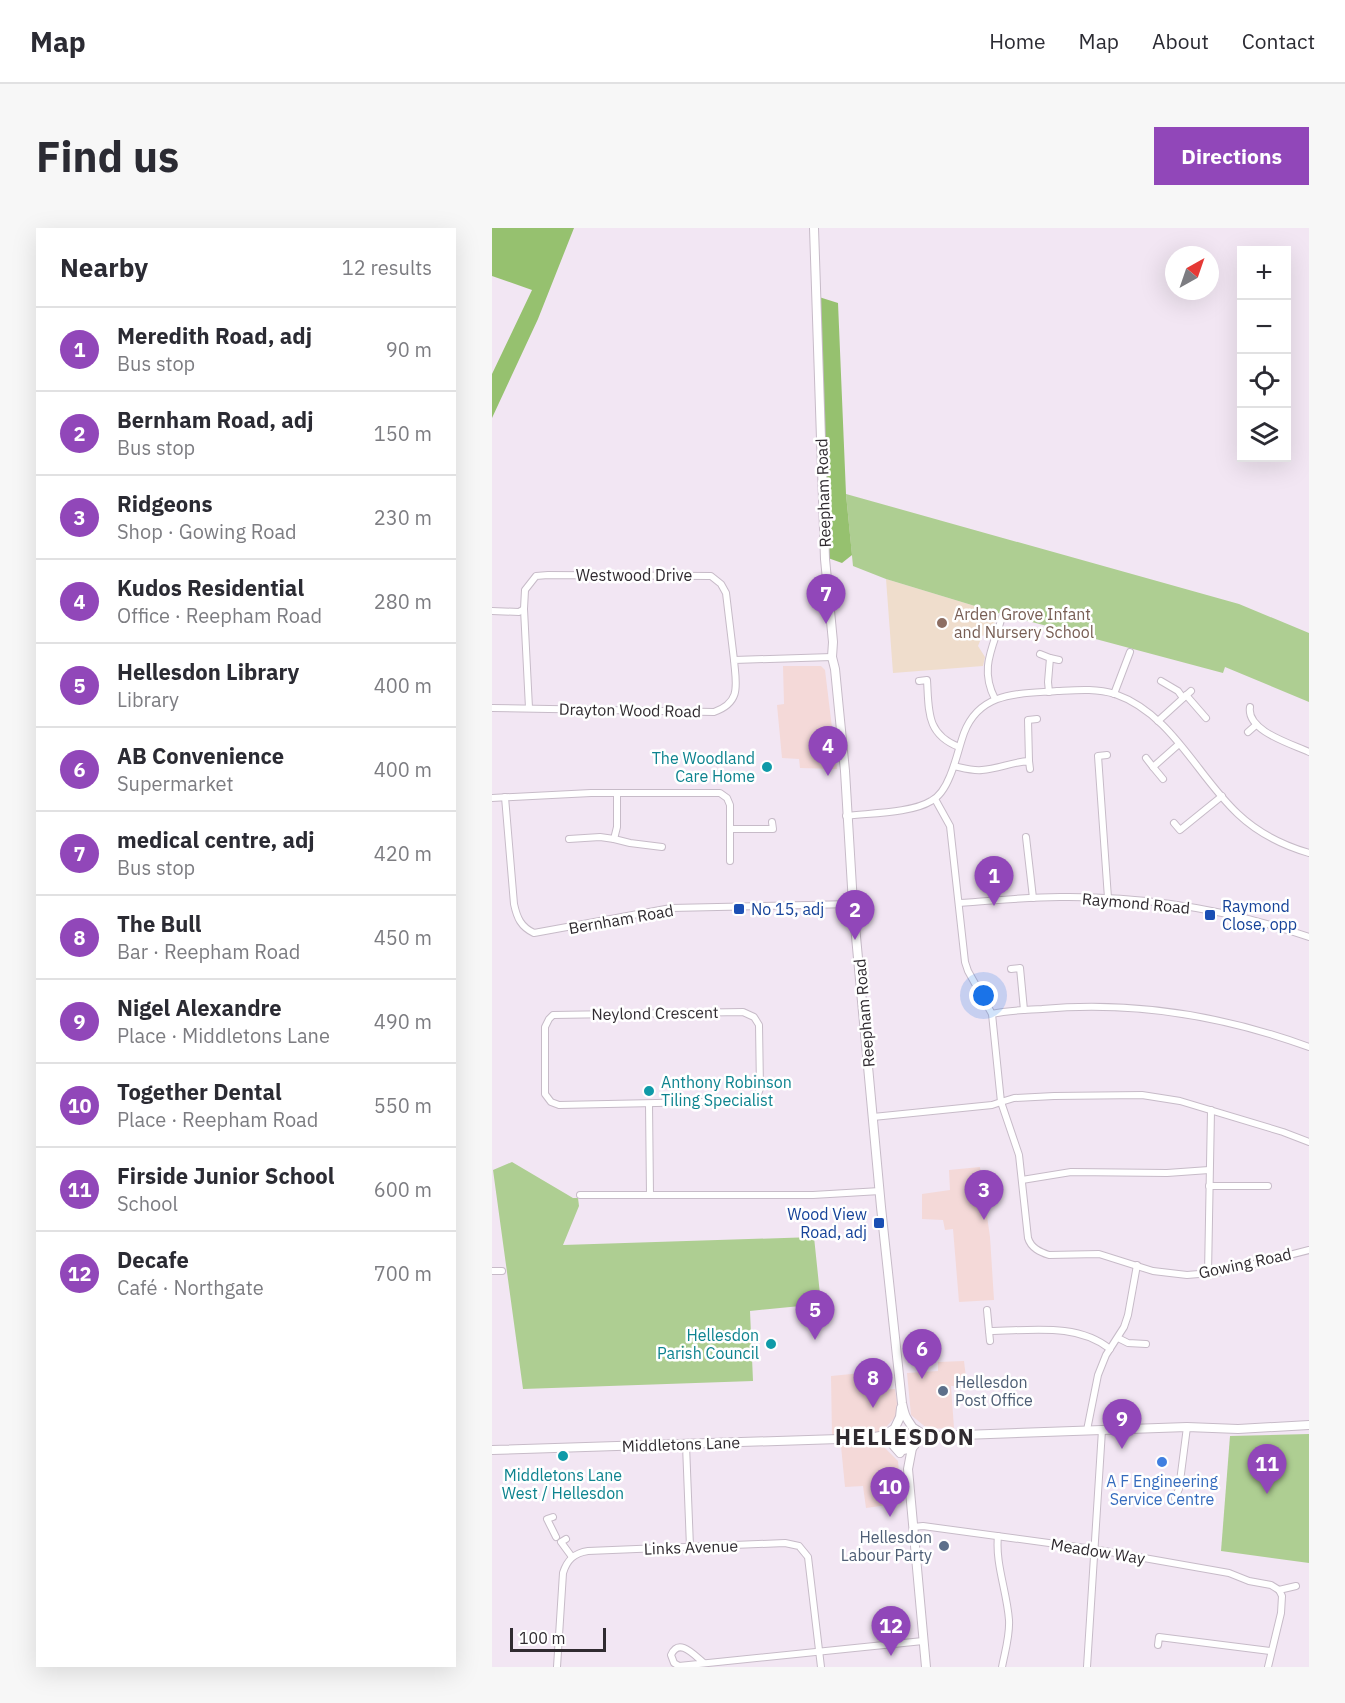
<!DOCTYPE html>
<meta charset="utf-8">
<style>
:root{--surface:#fff;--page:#f7f7f7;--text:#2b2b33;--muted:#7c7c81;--line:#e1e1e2;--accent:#9147b9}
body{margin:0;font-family:"IBM Plex Sans",sans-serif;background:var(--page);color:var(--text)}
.controls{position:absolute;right:18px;top:18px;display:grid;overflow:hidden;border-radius:0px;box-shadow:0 6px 24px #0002}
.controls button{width:54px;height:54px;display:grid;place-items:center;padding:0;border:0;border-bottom:2px solid var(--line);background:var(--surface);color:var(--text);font:30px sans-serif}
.compass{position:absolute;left:673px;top:18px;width:54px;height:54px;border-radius:50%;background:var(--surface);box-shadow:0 6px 24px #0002;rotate:40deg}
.scale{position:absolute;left:18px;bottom:15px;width:96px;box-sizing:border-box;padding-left:6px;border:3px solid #302b30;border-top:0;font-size:16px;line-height:21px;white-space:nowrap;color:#302b30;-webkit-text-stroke:4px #fff;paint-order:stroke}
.you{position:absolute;left:492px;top:768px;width:21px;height:21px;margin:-15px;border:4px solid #fff;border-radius:50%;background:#1a73e8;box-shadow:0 0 0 9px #1a73e833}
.badge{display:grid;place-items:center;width:39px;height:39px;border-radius:50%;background:var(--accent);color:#fff;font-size:20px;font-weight:700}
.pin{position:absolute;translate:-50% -50px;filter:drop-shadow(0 2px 3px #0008)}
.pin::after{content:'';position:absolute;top:32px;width:21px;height:18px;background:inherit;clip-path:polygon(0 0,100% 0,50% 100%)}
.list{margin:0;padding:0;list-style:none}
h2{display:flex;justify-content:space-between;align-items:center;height:78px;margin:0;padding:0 24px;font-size:26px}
h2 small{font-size:20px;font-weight:400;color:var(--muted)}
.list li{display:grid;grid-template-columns:39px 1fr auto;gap:18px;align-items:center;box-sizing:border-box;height:84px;padding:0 24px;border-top:2px solid var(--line)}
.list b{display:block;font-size:22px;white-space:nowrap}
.list p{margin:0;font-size:20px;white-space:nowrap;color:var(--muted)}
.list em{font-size:20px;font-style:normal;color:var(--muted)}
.icon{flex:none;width:33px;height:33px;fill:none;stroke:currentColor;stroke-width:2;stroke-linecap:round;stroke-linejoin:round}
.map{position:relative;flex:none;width:817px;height:1439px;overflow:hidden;border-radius:0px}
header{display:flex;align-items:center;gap:36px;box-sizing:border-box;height:84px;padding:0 30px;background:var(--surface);border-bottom:2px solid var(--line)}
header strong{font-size:28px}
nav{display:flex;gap:33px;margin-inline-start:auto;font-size:21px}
.intro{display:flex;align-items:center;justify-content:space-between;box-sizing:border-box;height:144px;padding:0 36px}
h1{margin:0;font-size:42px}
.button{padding:15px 27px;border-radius:0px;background:var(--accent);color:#fff;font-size:21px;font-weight:700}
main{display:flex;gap:36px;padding:0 36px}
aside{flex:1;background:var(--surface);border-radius:0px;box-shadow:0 6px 24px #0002}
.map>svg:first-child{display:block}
.commercial{fill:#f4d9d8}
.education{fill:#efddcc}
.green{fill:#aece92}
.forest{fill:#96c16f}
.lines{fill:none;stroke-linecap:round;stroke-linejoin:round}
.minor-casing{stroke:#c7bbc8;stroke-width:8}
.tertiary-casing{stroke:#c7bbc8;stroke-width:10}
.minor{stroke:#fff;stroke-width:6}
.tertiary{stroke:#fff;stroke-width:8}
.education-dot{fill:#8d6e63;stroke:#fff;stroke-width:2}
.culture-dot{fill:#0f9aa8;stroke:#fff;stroke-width:2}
.transit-dot{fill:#1a4fb4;stroke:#fff;stroke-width:2}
.service-dot{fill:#5c6f8a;stroke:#fff;stroke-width:2}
.shop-dot{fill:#3f7fe0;stroke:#fff;stroke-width:2}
.labels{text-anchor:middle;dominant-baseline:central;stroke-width:5;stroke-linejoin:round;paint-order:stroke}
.street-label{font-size:16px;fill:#302b30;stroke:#fff}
.education-label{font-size:16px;fill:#785e54;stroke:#fff;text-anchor:start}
.culture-label{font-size:16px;fill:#0d838f;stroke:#fff;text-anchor:end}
.transit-label{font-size:16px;fill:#164399;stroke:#fff;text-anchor:start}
.service-label{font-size:16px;fill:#4e5e75;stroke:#fff;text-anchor:start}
.shop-label{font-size:16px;fill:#366cbe;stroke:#fff}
.district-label{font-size:22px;font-weight:bold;letter-spacing:1.5px;fill:#302b30;stroke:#fff}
</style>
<header>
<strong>Map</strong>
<nav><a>Home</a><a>Map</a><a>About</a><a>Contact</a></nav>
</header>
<div class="intro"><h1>Find us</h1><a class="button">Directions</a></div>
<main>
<aside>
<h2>Nearby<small>12 results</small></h2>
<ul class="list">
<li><span class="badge">1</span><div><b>Meredith Road, adj</b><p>Bus stop</p></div><em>90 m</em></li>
<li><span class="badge">2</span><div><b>Bernham Road, adj</b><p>Bus stop</p></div><em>150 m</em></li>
<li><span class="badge">3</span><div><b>Ridgeons</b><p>Shop · Gowing Road</p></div><em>230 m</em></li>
<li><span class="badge">4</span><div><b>Kudos Residential</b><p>Office · Reepham Road</p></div><em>280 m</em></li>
<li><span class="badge">5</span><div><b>Hellesdon Library</b><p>Library</p></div><em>400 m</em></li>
<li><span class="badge">6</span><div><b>AB Convenience</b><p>Supermarket</p></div><em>400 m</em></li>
<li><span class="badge">7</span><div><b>medical centre, adj</b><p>Bus stop</p></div><em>420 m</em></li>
<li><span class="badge">8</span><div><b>The Bull</b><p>Bar · Reepham Road</p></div><em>450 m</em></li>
<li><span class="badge">9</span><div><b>Nigel Alexandre</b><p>Place · Middletons Lane</p></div><em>490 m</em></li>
<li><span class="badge">10</span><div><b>Together Dental</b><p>Place · Reepham Road</p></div><em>550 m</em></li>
<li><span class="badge">11</span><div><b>Firside Junior School</b><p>School</p></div><em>600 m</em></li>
<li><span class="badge">12</span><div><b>Decafe</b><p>Café · Northgate</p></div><em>700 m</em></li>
</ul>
</aside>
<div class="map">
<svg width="817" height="1439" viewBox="0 0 817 1439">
<rect width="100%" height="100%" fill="#f2e6f3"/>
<g class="commercial">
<polygon points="291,438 329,438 333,442 345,541 308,540 307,531 290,530 285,477 292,476"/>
<polygon points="488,939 498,1009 502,1072 467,1074 461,1001 453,1002 451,992 430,991 430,966 458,962 457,942"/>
<polygon points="472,1133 475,1158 459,1158 462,1200 436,1201 419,1187 415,1145 446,1143 446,1134"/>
<polygon points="370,1145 372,1162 403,1161 405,1175 404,1188 389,1205 340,1208 339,1148"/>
<polygon points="349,1218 391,1218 406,1233 410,1275 374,1280 371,1258 353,1259"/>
</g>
<polygon class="education" points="394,351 506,385 500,404 490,408 486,418 493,429 491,438 401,445"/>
<g class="green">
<polygon points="354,266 747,376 817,405 817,474 733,439 731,445 506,385 394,351 361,338"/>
<polygon points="20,934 81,970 86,970 87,978 71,1017 322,1009 329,1076 258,1083 261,1153 31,1161 1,942"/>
<polygon points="817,1206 817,1335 729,1323 738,1208"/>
</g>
<g class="forest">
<polygon points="0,0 82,0 46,91 0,190 0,146 40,62 0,48"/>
<polygon points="327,69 346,75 354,266 360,327 350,335 336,330"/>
</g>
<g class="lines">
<defs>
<g id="minor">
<polyline points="32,381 37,480"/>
<polyline points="0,383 27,384 32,381 33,362 44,348 56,347 219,348 229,356 234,365 242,432"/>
<polyline points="548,426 558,430"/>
<path d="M427,453L435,452C437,483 434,506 467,519"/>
<polyline points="669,453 686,463 691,470"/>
<polyline points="557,464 556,454 558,430 567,432"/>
<polyline points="622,466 638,424"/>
<polyline points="694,467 714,490"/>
<path d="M503,471C487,440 501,420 510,389"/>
<path d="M758,479C754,503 800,516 817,524"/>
<path d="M0,480L222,484C250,474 244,456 242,432L340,429"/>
<polyline points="666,493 699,463"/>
<polyline points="756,504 764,497"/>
<polyline points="615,527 606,528 616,670"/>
<polyline points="654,530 661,539"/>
<polyline points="537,533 536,492 545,491"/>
<path d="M462,538C471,540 481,543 490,542C506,541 520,534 537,533L538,541"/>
<polyline points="671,551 661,539 687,516"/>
<path d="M13,569L22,676C25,690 29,699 42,705L179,680L361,676"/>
<polyline points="0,570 99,565 228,565 235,570 238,577 238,633"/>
<polyline points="443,571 458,598 473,734 476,743 500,786 509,874 522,870 562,868 650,867 688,873 791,904 817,914"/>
<path d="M354,588C378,585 420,585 439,573C449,568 454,558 458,548C464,534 467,519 472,505C488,463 527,466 565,463C584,462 604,460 623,466C680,486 705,548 746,586C766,605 790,617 817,625"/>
<polyline points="682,595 688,602 730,568"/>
<polyline points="238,601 281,601 280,594"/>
<polyline points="534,609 541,670"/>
<polyline points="77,611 108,609 122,611 125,599 125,565"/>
<polyline points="122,611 138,615 170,619"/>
<path d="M467,675C500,673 534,669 568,669C652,668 738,682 817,709"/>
<polyline points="519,741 528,740 532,782"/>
<polygon points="251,784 262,789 267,797 268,861 264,870 261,873 67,877 59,874 53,866 53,799 57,791 61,787"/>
<path d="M500,786C516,782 534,782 550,781C641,773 732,788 817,819"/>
<polyline points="157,876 158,967"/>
<path d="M381,889L500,877L509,874L527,927L536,1010C539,1020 548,1024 557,1027L607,1026L661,1043L695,1047L731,1044L817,1022"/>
<polyline points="530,952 579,944 675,945 717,942"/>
<polyline points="717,958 776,958"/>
<polyline points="88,967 321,967 388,963"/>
<polyline points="0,1043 10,1043"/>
<polyline points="716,1046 719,882"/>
<polyline points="495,1082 497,1103"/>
<polyline points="626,1110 636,1115 654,1116"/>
<path d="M498,1113L497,1103C537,1103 585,1094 618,1121"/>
<polyline points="595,1202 606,1147 614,1127 632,1099 636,1087 645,1037"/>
<polyline points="194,1217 198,1319"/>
<polyline points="683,1270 687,1261 695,1199"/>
<polyline points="61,1289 55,1291 64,1309"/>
<polyline points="421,1299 431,1298 601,1321 737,1345 757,1353 779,1357 787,1362 790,1368 789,1385 776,1439"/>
<path d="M506,1308C503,1335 515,1364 517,1392C518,1408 513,1423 510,1439"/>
<polyline points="74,1311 69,1314 80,1329"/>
<polyline points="787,1362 804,1358"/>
<polyline points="666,1417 667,1409 778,1423"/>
<path d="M212,1435C202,1427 187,1409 179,1427L182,1435L187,1438L431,1413"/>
<path d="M65,1439L71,1345C75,1332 82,1325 96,1323L293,1315L307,1318L316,1329L329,1439"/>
<polyline points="595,1439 610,1202"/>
</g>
<g id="tertiary">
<path d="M322,0L333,331L341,414L340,429L343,441L353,543L361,676L389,979L410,1175C411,1180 412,1185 414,1189C420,1201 432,1208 420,1220L411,1222L405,1220"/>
<polyline points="423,1201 429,1205 443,1208 695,1199 746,1201 817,1197"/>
<polyline points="420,1220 416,1241 434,1439"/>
<polyline points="0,1222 378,1210 393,1207 400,1202"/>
<polyline points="408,1225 401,1217 399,1208 408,1189 409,1180"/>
</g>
</defs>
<use href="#minor" class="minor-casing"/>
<use href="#tertiary" class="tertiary-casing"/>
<use href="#minor" class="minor"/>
<use href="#tertiary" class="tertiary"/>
</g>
<circle class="education-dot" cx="450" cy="395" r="6"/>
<g class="culture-dot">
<circle cx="275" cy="539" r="6"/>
<circle cx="157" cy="863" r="6"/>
<circle cx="279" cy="1116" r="6"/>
<circle cx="71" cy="1228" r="6"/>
</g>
<g class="transit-dot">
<rect x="241" y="675" width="12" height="12" rx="3"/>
<rect x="712" y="681" width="12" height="12" rx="3"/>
<rect x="381" y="989" width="12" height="12" rx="3"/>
</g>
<g class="service-dot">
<circle cx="451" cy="1163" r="6"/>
<circle cx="452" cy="1318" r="6"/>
</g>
<circle class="shop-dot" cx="670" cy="1234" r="6"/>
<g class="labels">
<g class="street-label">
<text transform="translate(331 265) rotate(-92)">Reepham Road</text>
<text x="142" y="347">Westwood Drive</text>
<text transform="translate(138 482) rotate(1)">Drayton Wood Road</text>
<text transform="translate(644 675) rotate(5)">Raymond Road</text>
<text transform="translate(129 691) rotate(-10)">Bernham Road</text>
<text transform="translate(163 785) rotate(-1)">Neylond Crescent</text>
<text transform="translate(372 785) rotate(-95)">Reepham Road</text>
<text transform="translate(753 1035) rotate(-12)">Gowing Road</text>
<text transform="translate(189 1216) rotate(-2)">Middletons Lane</text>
<text transform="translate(199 1319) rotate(-2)">Links Avenue</text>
<text transform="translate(606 1323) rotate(9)">Meadow Way</text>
</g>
<g class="education-label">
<text x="462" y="386">Arden Grove Infant<tspan x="462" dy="18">and Nursery School</tspan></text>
</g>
<g class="culture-label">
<text x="263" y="530">The Woodland<tspan x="263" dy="18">Care Home</tspan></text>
<text x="169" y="854" text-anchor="start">Anthony Robinson<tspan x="169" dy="18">Tiling Specialist</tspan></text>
<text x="267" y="1107">Hellesdon<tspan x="267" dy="18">Parish Council</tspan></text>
<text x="71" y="1247" text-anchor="middle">Middletons Lane<tspan x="71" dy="18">West / Hellesdon</tspan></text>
</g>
<g class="transit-label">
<text x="730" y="678">Raymond<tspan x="730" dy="18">Close, opp</tspan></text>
<text x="259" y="681">No 15, adj</text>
<text x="375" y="986" text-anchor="end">Wood View<tspan x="375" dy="18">Road, adj</tspan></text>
</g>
<g class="service-label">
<text x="463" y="1154">Hellesdon<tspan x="463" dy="18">Post Office</tspan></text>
<text x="440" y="1309" text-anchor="end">Hellesdon<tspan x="440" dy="18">Labour Party</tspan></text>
</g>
<g class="shop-label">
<text x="670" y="1253">A F Engineering<tspan x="670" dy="18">Service Centre</tspan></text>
</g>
<g class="district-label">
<text x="413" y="1208">HELLESDON</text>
</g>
</g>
</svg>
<div class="controls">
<button>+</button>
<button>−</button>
<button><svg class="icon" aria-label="locate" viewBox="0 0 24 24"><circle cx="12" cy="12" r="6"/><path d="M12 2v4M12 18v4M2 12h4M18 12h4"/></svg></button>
<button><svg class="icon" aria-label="layers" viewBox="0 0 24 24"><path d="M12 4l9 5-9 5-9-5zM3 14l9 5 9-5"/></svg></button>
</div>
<svg class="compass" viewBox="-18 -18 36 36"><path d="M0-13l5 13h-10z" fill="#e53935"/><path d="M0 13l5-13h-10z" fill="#7c7c81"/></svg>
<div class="scale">100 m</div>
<div class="you"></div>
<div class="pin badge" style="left:502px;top:678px">1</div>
<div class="pin badge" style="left:363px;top:712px">2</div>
<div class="pin badge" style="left:492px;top:992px">3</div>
<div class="pin badge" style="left:336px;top:548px">4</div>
<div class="pin badge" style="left:323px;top:1112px">5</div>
<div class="pin badge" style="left:430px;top:1151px">6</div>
<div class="pin badge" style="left:334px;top:396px">7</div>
<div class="pin badge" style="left:381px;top:1180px">8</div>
<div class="pin badge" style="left:630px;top:1221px">9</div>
<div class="pin badge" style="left:398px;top:1289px">10</div>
<div class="pin badge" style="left:775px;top:1266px">11</div>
<div class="pin badge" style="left:399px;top:1428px">12</div>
</div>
</main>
